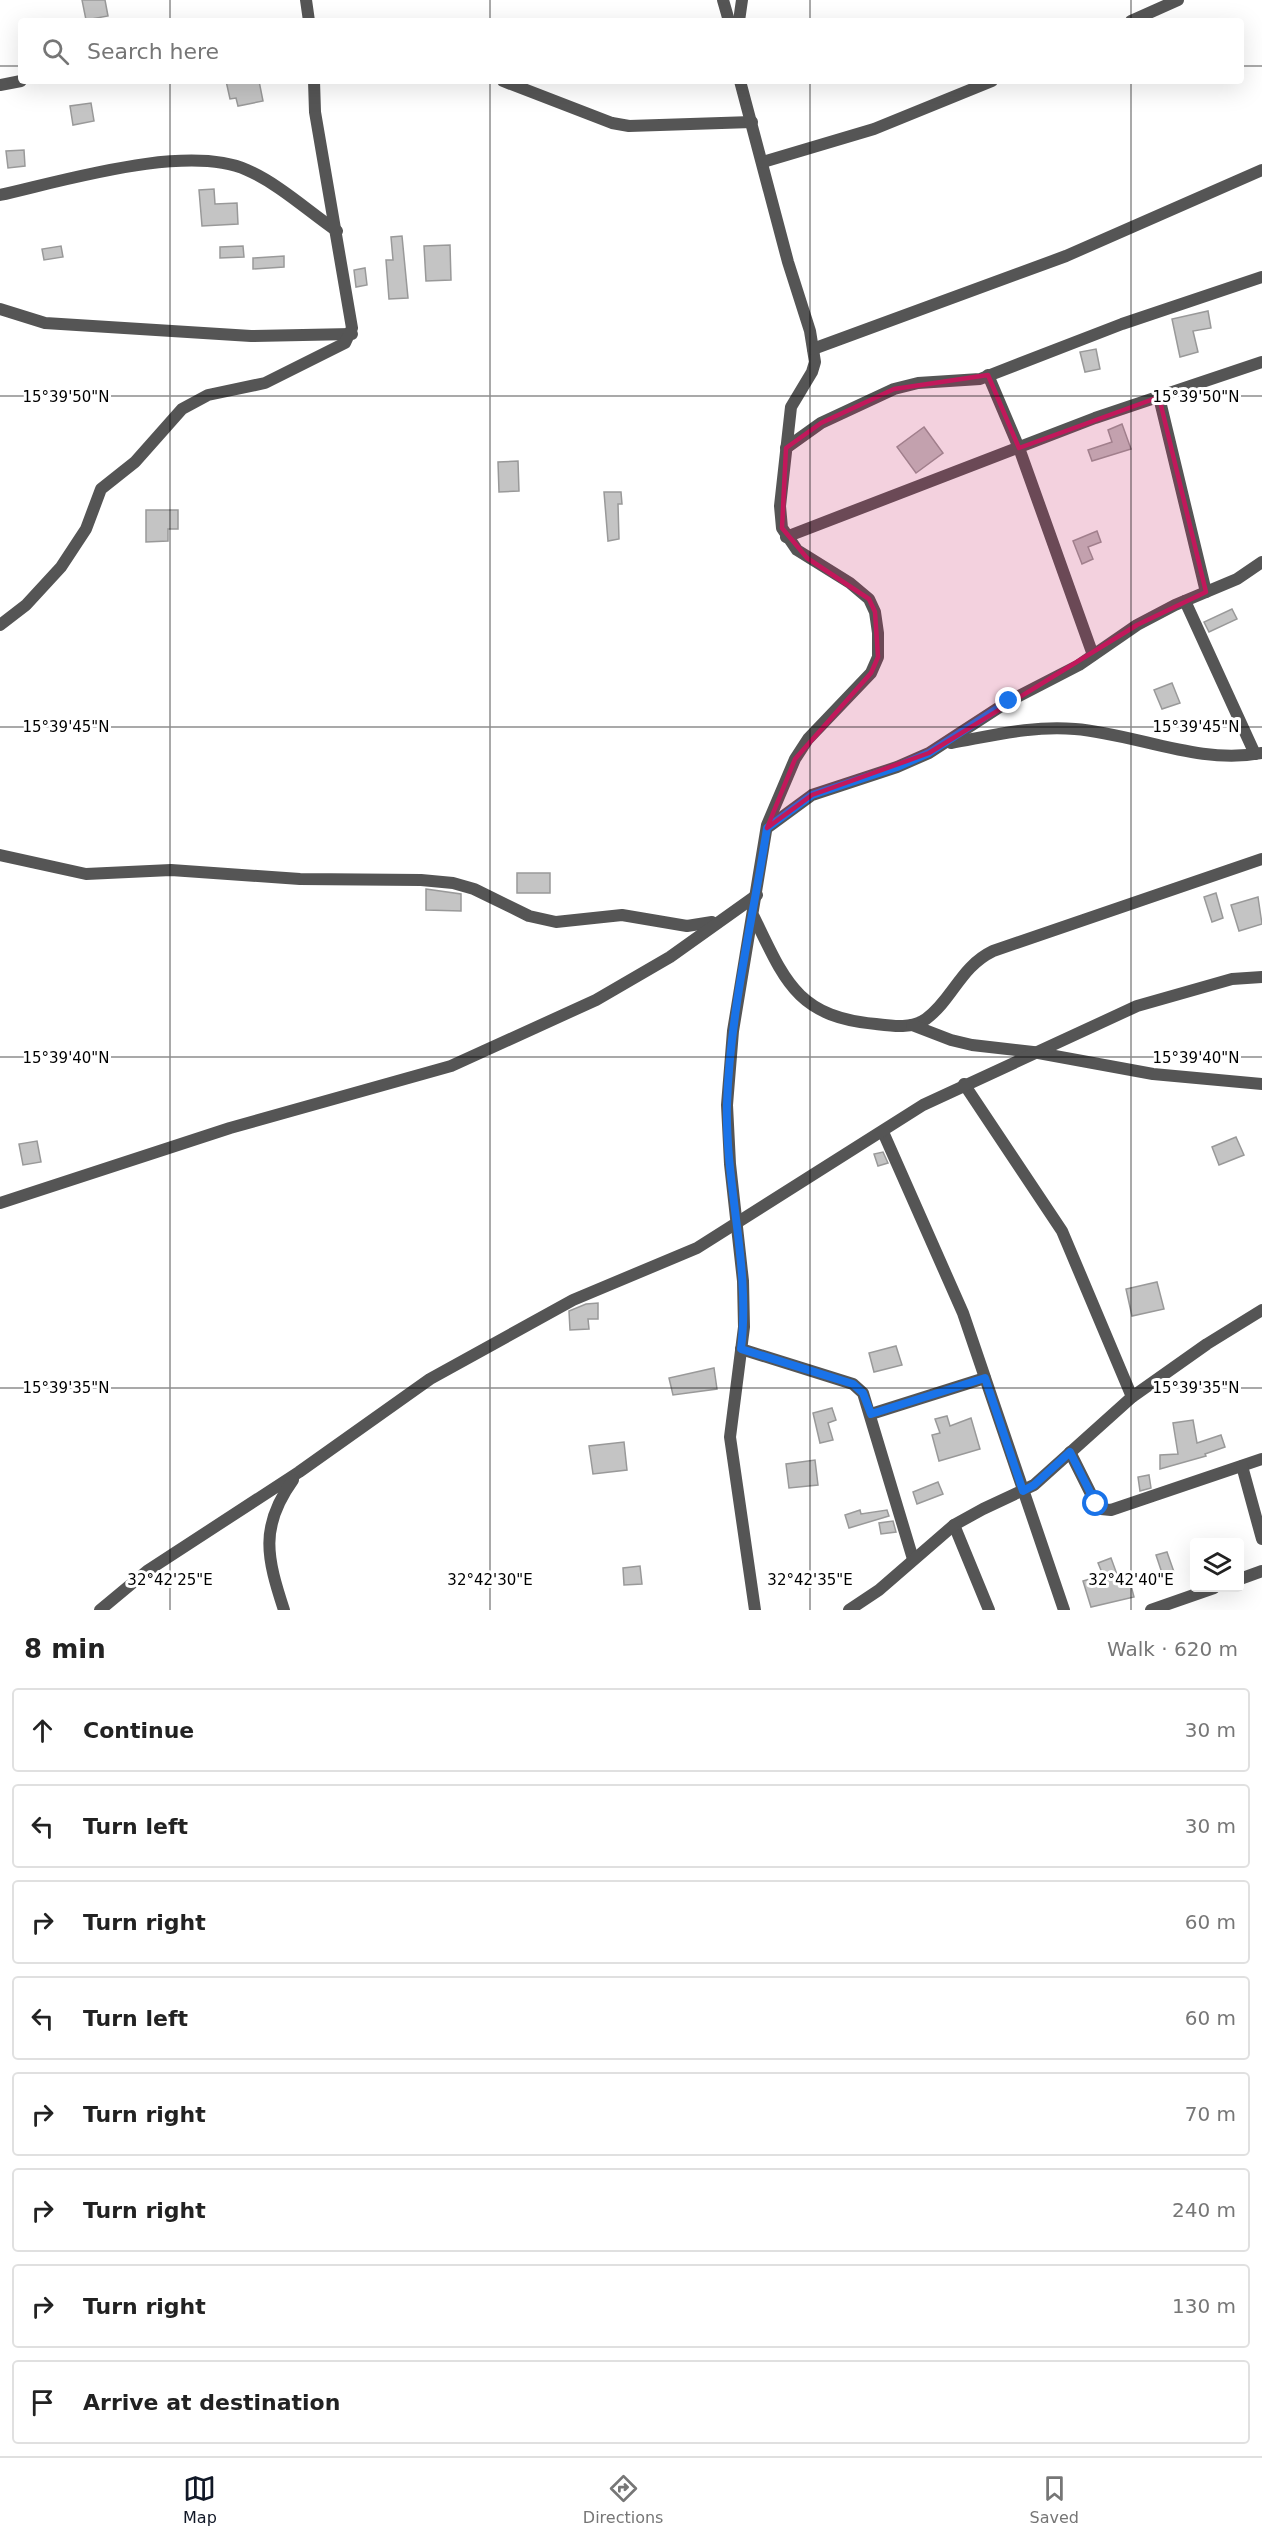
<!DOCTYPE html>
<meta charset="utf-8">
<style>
:root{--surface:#fff;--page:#f2f2f2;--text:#222;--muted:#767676;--line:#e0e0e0;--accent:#111827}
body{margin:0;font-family:"DejaVu Sans",sans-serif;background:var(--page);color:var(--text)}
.controls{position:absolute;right:18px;bottom:18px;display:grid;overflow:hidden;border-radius:6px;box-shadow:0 6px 24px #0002}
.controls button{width:54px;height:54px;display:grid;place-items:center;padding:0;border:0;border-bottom:2px solid var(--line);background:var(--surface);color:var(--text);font:30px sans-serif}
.stop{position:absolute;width:18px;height:18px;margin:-14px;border:4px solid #1a73e8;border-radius:50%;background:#fff}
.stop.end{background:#1a73e8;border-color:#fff;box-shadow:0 2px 6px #0008}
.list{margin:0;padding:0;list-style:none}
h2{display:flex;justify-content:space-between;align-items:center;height:78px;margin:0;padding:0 24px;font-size:26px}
h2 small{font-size:20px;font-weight:400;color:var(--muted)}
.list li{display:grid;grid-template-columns:39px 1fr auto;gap:18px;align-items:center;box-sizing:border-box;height:84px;margin:0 12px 12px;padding:0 12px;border:2px solid var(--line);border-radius:6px}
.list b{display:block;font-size:22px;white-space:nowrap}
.list em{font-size:20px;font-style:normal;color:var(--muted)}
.icon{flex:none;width:33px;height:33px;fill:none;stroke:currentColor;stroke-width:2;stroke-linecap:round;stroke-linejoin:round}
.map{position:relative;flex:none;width:1262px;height:1610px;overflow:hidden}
.search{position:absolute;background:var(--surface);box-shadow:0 6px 24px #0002;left:18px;right:18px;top:18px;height:66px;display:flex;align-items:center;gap:15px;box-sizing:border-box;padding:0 21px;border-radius:6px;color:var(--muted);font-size:22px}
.sheet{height:846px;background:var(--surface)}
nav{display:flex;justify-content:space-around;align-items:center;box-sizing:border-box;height:84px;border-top:2px solid var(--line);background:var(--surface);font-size:16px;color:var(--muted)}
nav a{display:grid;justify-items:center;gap:3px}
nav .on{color:var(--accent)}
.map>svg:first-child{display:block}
.building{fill:#c4c4c4;stroke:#999;stroke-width:1.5}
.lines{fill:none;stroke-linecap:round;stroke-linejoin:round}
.street{stroke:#555;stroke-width:12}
.route{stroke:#1a73e8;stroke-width:8}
.marked{fill:#c2185b;fill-opacity:0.2;stroke:#c2185b;stroke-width:4.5;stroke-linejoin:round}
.ticks{fill:none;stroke:#000;stroke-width:1.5;stroke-opacity:0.45}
.ticks-label{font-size:15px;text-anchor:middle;fill:#000;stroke:#fff;stroke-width:6;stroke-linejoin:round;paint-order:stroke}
</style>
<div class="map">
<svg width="1262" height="1610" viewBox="0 0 1262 1610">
<rect width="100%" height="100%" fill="#fff"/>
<g class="building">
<polygon points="82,0 105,0 108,16 86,20"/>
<polygon points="226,81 259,81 263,101 238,106 236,98 230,99"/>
<polygon points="91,103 94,121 73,125 70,106"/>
<polygon points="24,150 25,166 8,168 6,151"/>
<polygon points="214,189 215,204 237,203 238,224 202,226 199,190"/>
<polygon points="402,236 408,298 389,299 386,260 393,260 391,237"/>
<polygon points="450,245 451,280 426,281 424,246"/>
<polygon points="61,246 63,257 44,260 42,249"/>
<polygon points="243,246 244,257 220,258 220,247"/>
<polygon points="284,256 284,267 253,269 253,258"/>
<polygon points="365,268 367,285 356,287 354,270"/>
<polygon points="1208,311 1211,328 1193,331 1198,352 1180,357 1172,319"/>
<polygon points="1096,349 1100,369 1085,372 1080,352"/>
<polygon points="1122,424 1131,449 1092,461 1088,450 1112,442 1108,430"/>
<polygon points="924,427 943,453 916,473 897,447"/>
<polygon points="518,461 519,491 499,492 498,462"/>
<polygon points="604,492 621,492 622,504 618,504 619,539 608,541"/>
<polygon points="146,510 178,510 178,529 168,529 168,541 146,542"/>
<polygon points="1097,531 1101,542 1088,547 1093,559 1082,564 1073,541"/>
<polygon points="1232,609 1237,619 1209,632 1204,622"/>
<polygon points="1172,683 1180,703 1162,709 1154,690"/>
<rect x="517" y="873" width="33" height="20"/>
<polygon points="426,889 461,894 461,911 426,910"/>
<polygon points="1216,893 1223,918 1212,922 1204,897"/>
<polygon points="1258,897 1262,924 1239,931 1231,905"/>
<polygon points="1236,1137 1244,1155 1219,1165 1212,1147"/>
<polygon points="37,1141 41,1162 23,1165 19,1144"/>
<polygon points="883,1152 888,1163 878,1166 874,1154"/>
<polygon points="1157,1282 1164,1309 1132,1316 1126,1289"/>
<polygon points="598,1303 598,1319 588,1319 589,1329 570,1330 569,1311 586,1304"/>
<polygon points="896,1346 902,1365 874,1372 869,1353"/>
<polygon points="714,1368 717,1389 673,1395 669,1378"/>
<polygon points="832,1408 836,1420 828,1423 833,1440 820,1443 813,1413"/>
<polygon points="947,1416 950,1426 971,1418 980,1449 939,1461 932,1435 940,1433 935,1419"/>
<polygon points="1193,1420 1197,1443 1221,1435 1225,1447 1205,1454 1206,1456 1160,1469 1160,1455 1178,1454 1173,1423"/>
<polygon points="624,1442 627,1470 593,1474 589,1446"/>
<polygon points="815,1460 818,1485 789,1488 786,1464"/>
<polygon points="1149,1475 1151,1488 1140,1491 1138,1477"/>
<polygon points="938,1482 943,1494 917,1504 913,1492"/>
<polygon points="860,1510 861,1514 887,1510 889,1516 849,1528 845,1515"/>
<polygon points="893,1521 896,1532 881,1534 879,1523"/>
<polygon points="1167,1552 1174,1572 1163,1576 1156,1555"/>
<polygon points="1111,1558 1119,1580 1129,1578 1134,1597 1091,1607 1083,1581 1103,1575 1098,1563"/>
<polygon points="640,1566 642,1584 624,1585 623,1568"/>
</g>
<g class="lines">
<g class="street">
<polyline points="306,0 309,21"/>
<polyline points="723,0 729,21"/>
<polyline points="739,21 742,0"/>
<polyline points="1131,21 1178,0"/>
<polyline points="503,81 612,123 629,126 752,122"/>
<polyline points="740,81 788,262 810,331 815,362 812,372 791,407 780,506 782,528 797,550 850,583 869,599 875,612 878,633 878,657 871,673 808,739 795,759 767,825 733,1031 727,1105 730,1164 743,1281 744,1327 730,1437 755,1610"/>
<polyline points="0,85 21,81"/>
<polyline points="763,162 874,129 992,81"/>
<path d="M0,195C63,181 187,143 247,170C279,184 308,211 337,231"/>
<polyline points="0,309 45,323 251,336 352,334"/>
<polyline points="813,349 1066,256 1262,170"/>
<polyline points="988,375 1019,448 1093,655"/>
<polyline points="1159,397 1206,592"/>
<polyline points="786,448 821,423 894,389 918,383 980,379 1122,324 1262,277"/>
<polyline points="786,537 1095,418 1262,362"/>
<polyline points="1185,601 1255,754"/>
<polyline points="0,625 26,605 61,567 86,529 101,489 135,462 182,409 208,395 265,383 345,343 352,328 315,112 314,81"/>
<path d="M951,743C991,736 1034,725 1075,729C1137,734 1198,765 1262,753"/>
<polyline points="767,828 812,795 897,767 929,753 1009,701 1079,665 1137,625 1175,605 1237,579 1262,562"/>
<polyline points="0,855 86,874 171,870 300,879 421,880 453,883 474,889 529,916 556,922 622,915 687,926 712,922"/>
<path d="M754,917C785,981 797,1017 876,1024C892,1026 912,1029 926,1019C953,999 960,967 993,951L1262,859"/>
<polyline points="912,1025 951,1040 972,1045 1033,1052 1153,1074 1262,1084"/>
<polyline points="964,1084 1062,1231 1132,1397"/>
<polyline points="883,1132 963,1313 1064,1610"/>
<polyline points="0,1203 230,1128 451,1066 596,1000 670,957 757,895"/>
<polyline points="741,1349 853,1384 863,1393 913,1559"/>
<polyline points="871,1414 985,1378"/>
<polyline points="1070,1452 1096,1504 1101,1509 1111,1510 1262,1459"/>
<polyline points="1242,1466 1262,1539"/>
<polyline points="954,1525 989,1610"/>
<polyline points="1240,1579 1262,1571"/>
<polyline points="100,1610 147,1571 299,1472 430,1379 573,1300 697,1248 923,1105 1137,1006 1232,979 1262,977"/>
<path d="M284,1610C267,1558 259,1527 293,1480"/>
<polyline points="849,1610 879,1590 954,1525 983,1509 1034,1485 1132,1397 1207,1344 1262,1310"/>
<polyline points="1151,1610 1214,1588"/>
</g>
</g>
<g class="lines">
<path class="route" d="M1009,701L929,753L897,767L812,795L767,828C753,919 730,1012 727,1104C725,1186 751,1267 741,1349L853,1384L863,1393L871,1414L985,1378L1023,1491L1034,1485L1070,1452L1096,1504"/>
</g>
<path class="marked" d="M988,375L1019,448L1159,397L1206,592L1137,625L929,753L812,795L767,828L795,759L871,673L878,657L875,612L869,599L807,558L782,528L786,448L821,423L894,389Z"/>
<path class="ticks" d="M170,0V21M490,0V21M810,0V21M1131,0V21M0,66H21M1241,66H1262M170,81V1610M490,81V1610M810,81V1610M1131,81V1610M0,396H1262M0,727H1262M0,1057H1262M0,1388H1262"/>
<g class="ticks-label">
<text x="66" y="402">15°39'50"N</text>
<text x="1196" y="402">15°39'50"N</text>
<text x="66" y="732">15°39'45"N</text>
<text x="1196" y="732">15°39'45"N</text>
<text x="66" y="1063">15°39'40"N</text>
<text x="1196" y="1063">15°39'40"N</text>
<text x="66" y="1393">15°39'35"N</text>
<text x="1196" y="1393">15°39'35"N</text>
<text x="170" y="1585">32°42'25"E</text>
<text x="490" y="1585">32°42'30"E</text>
<text x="810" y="1585">32°42'35"E</text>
<text x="1131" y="1585">32°42'40"E</text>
</g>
</svg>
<div class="controls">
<button><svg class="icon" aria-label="layers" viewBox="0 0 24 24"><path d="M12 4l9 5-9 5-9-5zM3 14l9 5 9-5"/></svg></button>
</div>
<div class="stop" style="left:1096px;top:1504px"></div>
<div class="stop end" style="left:1009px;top:701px"></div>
<div class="search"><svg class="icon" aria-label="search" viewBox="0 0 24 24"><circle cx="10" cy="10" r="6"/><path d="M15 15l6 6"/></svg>Search here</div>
</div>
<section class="sheet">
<h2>8 min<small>Walk · 620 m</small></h2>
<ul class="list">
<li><svg class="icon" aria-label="ahead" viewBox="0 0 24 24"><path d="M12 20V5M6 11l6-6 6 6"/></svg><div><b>Continue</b></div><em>30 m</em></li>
<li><svg class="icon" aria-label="left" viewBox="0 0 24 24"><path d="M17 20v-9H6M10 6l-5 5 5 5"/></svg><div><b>Turn left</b></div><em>30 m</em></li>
<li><svg class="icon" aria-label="right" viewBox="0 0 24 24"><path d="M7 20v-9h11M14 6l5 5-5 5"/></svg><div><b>Turn right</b></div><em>60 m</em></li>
<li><svg class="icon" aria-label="left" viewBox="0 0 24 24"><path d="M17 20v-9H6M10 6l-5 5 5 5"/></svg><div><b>Turn left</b></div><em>60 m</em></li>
<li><svg class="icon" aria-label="right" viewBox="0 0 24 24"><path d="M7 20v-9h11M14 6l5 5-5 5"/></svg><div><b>Turn right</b></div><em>70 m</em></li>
<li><svg class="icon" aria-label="right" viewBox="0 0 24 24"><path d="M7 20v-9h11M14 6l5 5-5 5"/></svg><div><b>Turn right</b></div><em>240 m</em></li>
<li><svg class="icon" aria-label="right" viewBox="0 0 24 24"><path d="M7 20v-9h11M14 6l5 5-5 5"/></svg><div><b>Turn right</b></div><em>130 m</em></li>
<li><svg class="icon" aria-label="arrive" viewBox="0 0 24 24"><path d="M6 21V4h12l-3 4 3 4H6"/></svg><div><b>Arrive at destination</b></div></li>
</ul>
</section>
<nav>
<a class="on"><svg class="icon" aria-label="map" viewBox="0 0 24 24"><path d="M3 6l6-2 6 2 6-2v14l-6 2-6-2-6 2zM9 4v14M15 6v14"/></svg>Map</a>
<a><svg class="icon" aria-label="directions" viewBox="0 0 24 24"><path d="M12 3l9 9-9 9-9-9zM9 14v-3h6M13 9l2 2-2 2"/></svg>Directions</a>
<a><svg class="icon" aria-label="saved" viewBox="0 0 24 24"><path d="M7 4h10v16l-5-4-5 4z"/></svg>Saved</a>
</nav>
